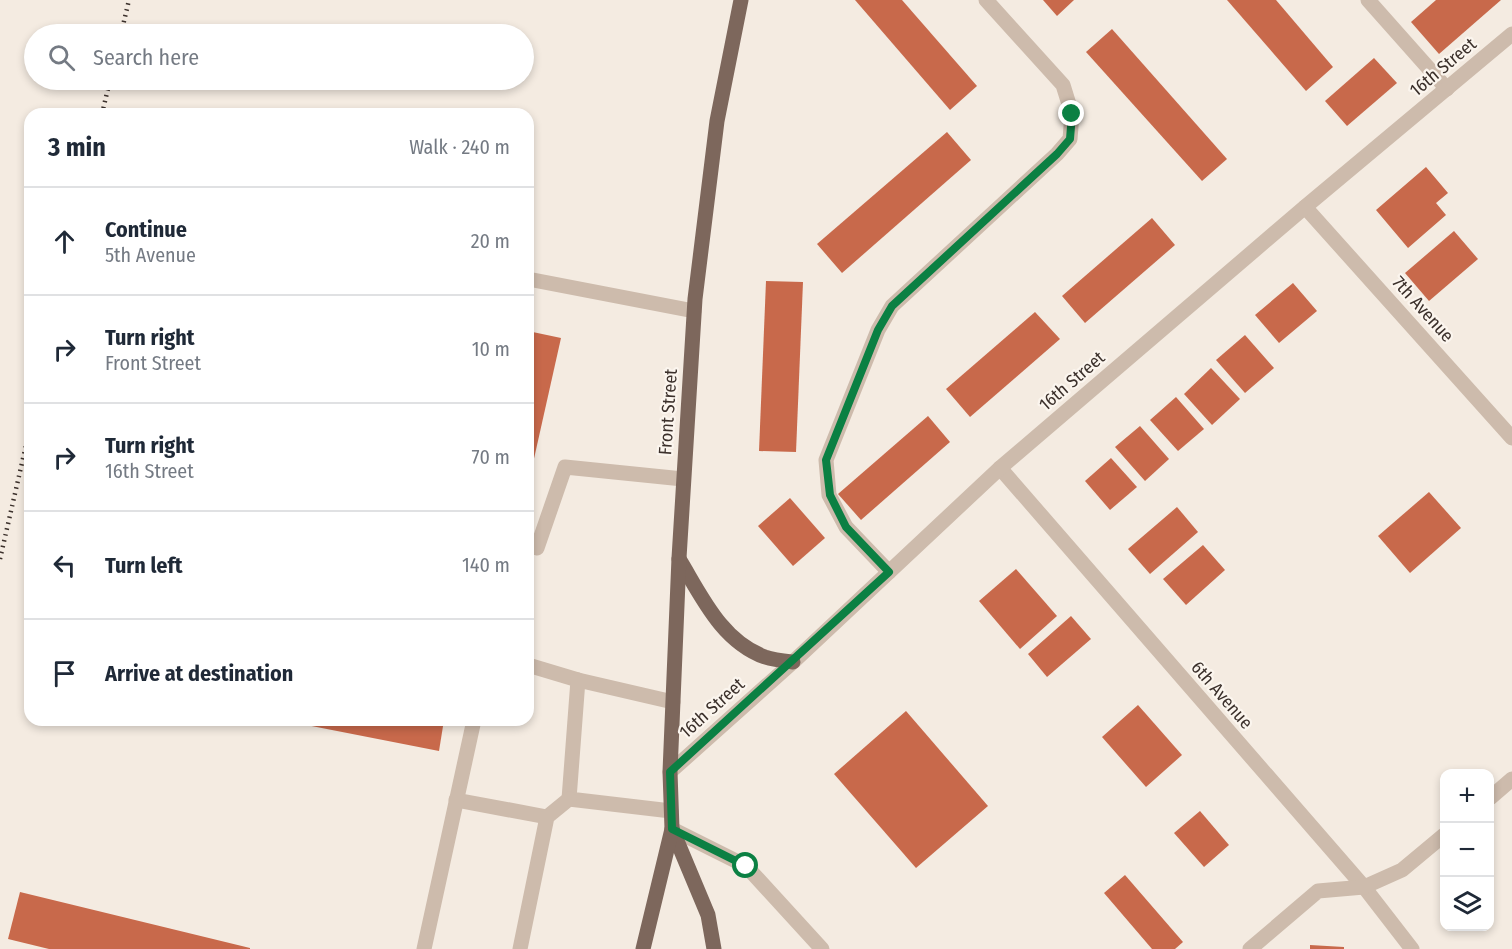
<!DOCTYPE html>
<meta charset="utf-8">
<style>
:root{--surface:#fff;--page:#f6f6f7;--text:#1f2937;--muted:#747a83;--line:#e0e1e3}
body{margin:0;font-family:"Fira Sans Condensed",sans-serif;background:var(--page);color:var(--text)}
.controls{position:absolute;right:18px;bottom:18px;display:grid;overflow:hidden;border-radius:12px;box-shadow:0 3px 9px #0003}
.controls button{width:54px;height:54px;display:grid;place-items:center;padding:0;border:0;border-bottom:2px solid var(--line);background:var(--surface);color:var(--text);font:30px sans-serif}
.stop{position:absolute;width:18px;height:18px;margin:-14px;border:4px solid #0b8043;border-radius:50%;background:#fff}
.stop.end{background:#0b8043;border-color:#fff;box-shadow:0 2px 6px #0008}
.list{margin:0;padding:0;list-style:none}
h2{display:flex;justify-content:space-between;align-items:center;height:78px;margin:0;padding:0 24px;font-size:26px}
h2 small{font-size:20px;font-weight:400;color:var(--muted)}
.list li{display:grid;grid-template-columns:39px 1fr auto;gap:18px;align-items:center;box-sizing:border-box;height:108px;padding:0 24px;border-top:2px solid var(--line)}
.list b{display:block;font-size:22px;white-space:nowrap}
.list p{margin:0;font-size:20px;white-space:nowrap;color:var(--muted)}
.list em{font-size:20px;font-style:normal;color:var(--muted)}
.icon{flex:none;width:33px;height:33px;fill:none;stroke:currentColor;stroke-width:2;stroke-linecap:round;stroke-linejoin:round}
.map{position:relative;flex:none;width:1512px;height:949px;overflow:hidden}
.search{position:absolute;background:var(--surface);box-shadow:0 3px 9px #0003;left:24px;top:24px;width:510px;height:66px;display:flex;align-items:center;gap:15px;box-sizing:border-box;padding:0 21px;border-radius:33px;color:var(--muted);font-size:22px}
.panel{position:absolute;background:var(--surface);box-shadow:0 3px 9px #0003;left:24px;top:108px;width:510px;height:618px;border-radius:18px}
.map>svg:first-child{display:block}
.building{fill:#c8694b}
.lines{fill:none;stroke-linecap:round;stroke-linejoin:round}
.minor{stroke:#cdbbac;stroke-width:15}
.major{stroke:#7d675c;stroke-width:15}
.rail{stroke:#3b302b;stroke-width:4.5;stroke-dasharray:1.5 4.5;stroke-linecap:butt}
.route{stroke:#0b8043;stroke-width:8}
.labels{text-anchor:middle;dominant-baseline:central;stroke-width:4.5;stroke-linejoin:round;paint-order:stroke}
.street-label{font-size:18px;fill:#3b302b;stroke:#fbf5ee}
</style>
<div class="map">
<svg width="1512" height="949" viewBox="0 0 1512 949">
<rect width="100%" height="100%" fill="#f4ebe1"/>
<g class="building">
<polygon points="855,0 902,0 977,86 950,110"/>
<polygon points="1043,0 1074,0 1057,16"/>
<polygon points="1227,0 1276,0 1333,67 1306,91"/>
<polygon points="1436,0 1501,0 1439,54 1411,22"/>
<polygon points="1112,29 1227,159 1202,181 1086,52"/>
<polygon points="1374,58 1397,83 1347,126 1325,101"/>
<polygon points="947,132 971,160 842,273 817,244"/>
<polygon points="1426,167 1448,193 1436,203 1446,215 1408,248 1376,210"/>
<polygon points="1152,218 1175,245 1085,323 1062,296"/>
<polygon points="1454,231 1478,259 1429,301 1405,273"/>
<polygon points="766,281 803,282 796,452 759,451"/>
<polygon points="1293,283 1317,311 1279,343 1255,315"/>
<polygon points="1035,312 1060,339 970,417 946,389"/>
<polygon points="528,331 561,338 529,481 528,481"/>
<polygon points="1245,335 1274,368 1245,393 1216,360"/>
<polygon points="1211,368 1240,399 1212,425 1184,394"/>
<polygon points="1176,397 1204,429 1178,451 1150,420"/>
<polygon points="928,416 950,442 861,520 838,494"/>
<polygon points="1140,426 1169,459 1145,481 1115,447"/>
<polygon points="1111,458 1137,487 1110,510 1085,481"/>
<polygon points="1429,492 1461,528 1410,573 1378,536"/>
<polygon points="790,498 825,538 793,566 758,526"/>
<polygon points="1177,507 1198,532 1150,574 1128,549"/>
<polygon points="1203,545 1225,570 1186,605 1163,579"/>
<polygon points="1016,569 1057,616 1020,649 979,601"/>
<polygon points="1071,616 1091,639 1047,677 1028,654"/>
<polygon points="1138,705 1182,755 1146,787 1102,737"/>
<polygon points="906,711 988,806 916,868 834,774"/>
<polygon points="281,720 444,720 439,751"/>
<polygon points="1200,811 1229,845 1204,867 1174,833"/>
<polygon points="1125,875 1183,942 1175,949 1152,949 1104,893"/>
<polygon points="20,892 250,948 250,949 49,949 8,939"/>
<polygon points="1310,945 1344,947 1344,949 1310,949"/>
</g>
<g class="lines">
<g class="minor">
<polyline points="1368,0 1447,89"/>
<polyline points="1305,207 1512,438"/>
<polyline points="528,279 694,311"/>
<polyline points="1000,468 1364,887 1412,949"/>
<polyline points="528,546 537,548 565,467 683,479"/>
<polyline points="889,572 846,527 829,495 826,460 878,330 892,306 1057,154 1070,139 1072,114 1063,85 986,0"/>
<polyline points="528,665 578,680"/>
<polyline points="670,772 793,662 1000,468 1305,207 1512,34"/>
<polyline points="1490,798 1512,779"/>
<polyline points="456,800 547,817"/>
<polyline points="671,811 569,799 578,680 673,702"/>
<polyline points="672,829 746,866 822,949"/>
<polyline points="424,949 474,720"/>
<polyline points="520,949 547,817 569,799"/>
<polyline points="1250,949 1318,891 1364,887 1402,870 1444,835"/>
</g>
<g class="major">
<path d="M679,559C701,595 721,641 765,657C774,660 784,661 793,662"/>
<polyline points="672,829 708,915 714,949"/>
<polyline points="643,949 672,829 670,772 679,558 695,299 717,121 741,0"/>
</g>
<g class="rail">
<polyline points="121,34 129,0"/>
<polyline points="102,114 110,80"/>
<polyline points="0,559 30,428"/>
</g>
</g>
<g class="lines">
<polyline class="route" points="746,866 672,829 670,772 889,572 846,527 830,495 826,460 878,330 892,306 1057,154 1070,139 1072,114"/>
</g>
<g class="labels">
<g class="street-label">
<text transform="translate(1443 67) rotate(-40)">16th Street</text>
<text transform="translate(1423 309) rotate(48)">7th Avenue</text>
<text transform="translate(1072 381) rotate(-41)">16th Street</text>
<text transform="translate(668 412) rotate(-86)">Front Street</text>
<text transform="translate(1222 695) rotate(49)">6th Avenue</text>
<text transform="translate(712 708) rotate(-42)">16th Street</text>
</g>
</g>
</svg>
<div class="controls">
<button>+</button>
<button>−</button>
<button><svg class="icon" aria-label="layers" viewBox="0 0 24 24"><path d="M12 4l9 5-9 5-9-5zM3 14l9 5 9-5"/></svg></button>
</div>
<div class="stop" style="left:746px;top:866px"></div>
<div class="stop end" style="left:1072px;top:114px"></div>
<div class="search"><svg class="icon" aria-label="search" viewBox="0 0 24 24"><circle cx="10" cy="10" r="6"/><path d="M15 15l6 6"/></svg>Search here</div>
<section class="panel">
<h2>3 min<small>Walk · 240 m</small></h2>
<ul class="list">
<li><svg class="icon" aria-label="ahead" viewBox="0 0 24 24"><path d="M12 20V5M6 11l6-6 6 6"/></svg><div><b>Continue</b><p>5th Avenue</p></div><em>20 m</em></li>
<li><svg class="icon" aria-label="right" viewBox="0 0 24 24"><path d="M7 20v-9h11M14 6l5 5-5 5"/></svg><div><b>Turn right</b><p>Front Street</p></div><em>10 m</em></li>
<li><svg class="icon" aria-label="right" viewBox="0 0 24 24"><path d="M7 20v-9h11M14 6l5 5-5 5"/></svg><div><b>Turn right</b><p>16th Street</p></div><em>70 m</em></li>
<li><svg class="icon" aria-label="left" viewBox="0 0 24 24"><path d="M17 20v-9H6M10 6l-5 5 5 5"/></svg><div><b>Turn left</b></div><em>140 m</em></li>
<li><svg class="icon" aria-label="arrive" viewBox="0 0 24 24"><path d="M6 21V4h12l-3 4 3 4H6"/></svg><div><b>Arrive at destination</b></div></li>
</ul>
</section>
</div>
